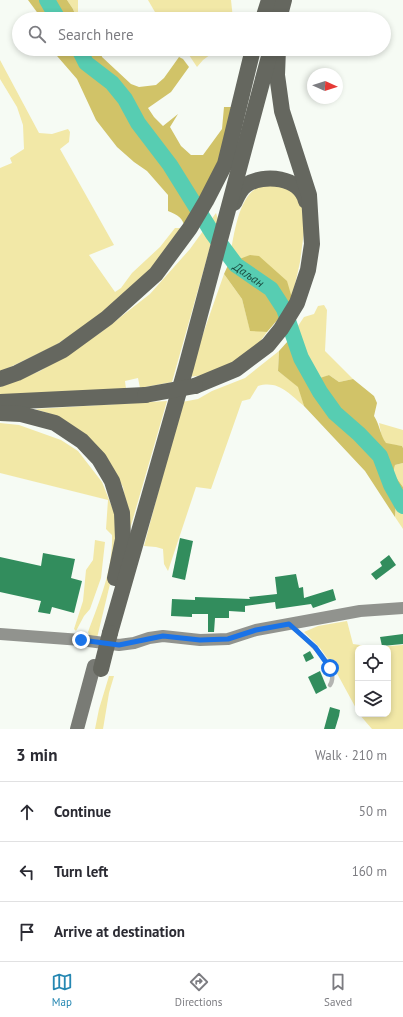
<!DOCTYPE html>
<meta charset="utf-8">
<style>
:root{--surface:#fff;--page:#f2f2f3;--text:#2b2b33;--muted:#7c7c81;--line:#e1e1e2;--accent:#2587b2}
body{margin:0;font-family:"PT Sans",sans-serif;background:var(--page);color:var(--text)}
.controls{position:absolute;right:12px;bottom:12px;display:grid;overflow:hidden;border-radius:8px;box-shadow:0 2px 6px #0003}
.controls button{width:36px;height:36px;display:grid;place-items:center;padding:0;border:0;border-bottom:1px solid var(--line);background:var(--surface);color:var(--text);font:20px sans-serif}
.compass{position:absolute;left:307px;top:68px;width:36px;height:36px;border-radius:50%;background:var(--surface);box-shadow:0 2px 6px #0003;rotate:93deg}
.stop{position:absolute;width:12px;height:12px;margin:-9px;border:3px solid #1a73e8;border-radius:50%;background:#fff}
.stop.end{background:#1a73e8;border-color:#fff;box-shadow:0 1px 4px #0008}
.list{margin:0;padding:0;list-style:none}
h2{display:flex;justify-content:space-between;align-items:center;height:52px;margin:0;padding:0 16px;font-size:17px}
h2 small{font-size:13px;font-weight:400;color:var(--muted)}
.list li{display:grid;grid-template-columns:26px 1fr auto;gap:12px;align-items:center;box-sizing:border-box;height:60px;padding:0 16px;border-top:1px solid var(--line)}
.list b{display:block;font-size:15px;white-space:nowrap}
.list em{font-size:13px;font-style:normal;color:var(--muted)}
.icon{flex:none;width:22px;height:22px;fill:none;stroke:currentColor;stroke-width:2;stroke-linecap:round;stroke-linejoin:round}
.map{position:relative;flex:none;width:403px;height:729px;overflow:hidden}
.search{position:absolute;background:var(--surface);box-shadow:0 2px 6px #0003;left:12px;right:12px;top:12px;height:44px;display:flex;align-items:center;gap:10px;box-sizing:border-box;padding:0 14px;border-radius:22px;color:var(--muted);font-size:15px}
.sheet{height:232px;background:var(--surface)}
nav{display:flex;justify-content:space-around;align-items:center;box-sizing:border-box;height:56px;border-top:1px solid var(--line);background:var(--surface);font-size:11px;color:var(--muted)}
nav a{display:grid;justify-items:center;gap:2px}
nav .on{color:var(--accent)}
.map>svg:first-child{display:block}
.green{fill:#f2e8a7}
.forest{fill:#d1c368}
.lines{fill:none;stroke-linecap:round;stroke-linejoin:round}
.river{stroke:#57cdb2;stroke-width:16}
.building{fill:#328d5d}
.lane{stroke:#b3b4b1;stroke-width:4.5}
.secondary{stroke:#91938e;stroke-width:12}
.primary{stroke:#797b75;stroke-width:14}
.highway{stroke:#65675f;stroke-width:16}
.highway-bridge{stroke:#65675f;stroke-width:16}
.route{stroke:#1a73e8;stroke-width:5}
.labels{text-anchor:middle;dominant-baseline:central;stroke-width:3.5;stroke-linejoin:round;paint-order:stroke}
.water-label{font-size:12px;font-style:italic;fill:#1a4d41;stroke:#fff}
</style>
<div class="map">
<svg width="403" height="729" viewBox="0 0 403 729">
<rect width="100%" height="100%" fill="#f6fbf4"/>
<g class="green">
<polygon points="67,0 78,0 78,19 77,19 73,9"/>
<polygon points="148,0 231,0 233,19 159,19"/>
<polygon points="185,49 218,49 203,60 197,67"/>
<polygon points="0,60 39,133 52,134 68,129 70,132 69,142 60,149 114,245 89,255 115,292 121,288 132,273 160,247 175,228 185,228 165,257 100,317 54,346 0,372 0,168 12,163 10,158 24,149 23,125 17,107 0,79"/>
<path d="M275,183L295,191L303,208L305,224L300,262L292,298L229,263C233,242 237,196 259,187C264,185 270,184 275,183Z"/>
<polygon points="216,213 218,219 172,382 140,388 138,378 125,381 126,389 0,398 0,387 40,371 100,333 150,294 190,249"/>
<polygon points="224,274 242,299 250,330 267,332 259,343 245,356 211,374 189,377 190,371"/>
<polygon points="324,305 327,310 325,351 353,379 339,382 329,375 320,379 305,358 298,339 288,341 304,317 314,314 318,306"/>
<path d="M279,351L278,371L299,387L304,406C289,394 279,380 258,386L250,399L242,401L211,489L196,487L168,571L164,564L163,549L156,547L144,546L182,402L198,399L212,391L245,378Z"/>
<polygon points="167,401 130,529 123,487 107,458 57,416 35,409"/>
<path d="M0,423L19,425L61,440L78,451L102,482L116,517V559L97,638L90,636L88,632C100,600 113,569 112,535L106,529L108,500L0,473Z"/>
<polygon points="379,423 403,430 403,448 402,446 386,444 382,438"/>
<polygon points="403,463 403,487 393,473 395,465"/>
<polygon points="396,500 403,512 403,529 395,517"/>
<polygon points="95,540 105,542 101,578 90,609 84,616 76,631 74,629 83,601 86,570 93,560"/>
<polygon points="347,621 353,644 374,647 403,645 403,729 372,729 359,714 388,714 388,648 358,648 358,712 333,666 320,648 304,632 318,626"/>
<polygon points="109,676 114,676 109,693 103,729 95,729 99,709"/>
</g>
<g class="forest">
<polygon points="28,0 67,0 73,9 77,19 42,19"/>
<path d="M51,49H100L102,57L131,84L139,87L156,85L164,78L179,57L183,59L189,67L171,92L148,108L154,117L163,126L178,114L170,127L181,146L191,155H203L222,129L224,107H232L229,140L185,228C183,218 178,215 168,211V195L147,171L134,162L117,147L96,120L77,79Z"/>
<polygon points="250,255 259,256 287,281 292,298 279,318 267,332 250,331 242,299 224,274 229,263"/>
<path d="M298,339L305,358L320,378L329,375L339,382L353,379L374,396L377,403L374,416C380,425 380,435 386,443L402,446L403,448V463L395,465L393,473L403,487V496L396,500L395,517L365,471L304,406L298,387L278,371L279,351L288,341Z"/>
</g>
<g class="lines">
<g class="river">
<polyline points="47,0 58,19"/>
<path id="s1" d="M79,49L86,63L112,83L125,99L138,123L170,165L213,234L236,265L271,289L284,309L301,358L320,392L335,413L359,434L380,456L391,485L403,506"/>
</g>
</g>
<g class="building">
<polygon points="180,538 193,541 185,580 172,577"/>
<polygon points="43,553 75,559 71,578 82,581 74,613 52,607 50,614 38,612 41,601 0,592 0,557 41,566"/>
<polygon points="389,555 396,565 376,580 371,574 382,566 380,562"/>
<polygon points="296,574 299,588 303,587 304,598 333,589 336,600 313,608 311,604 276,609 275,602 245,606 245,612 229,611 229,618 215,618 214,632 208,632 208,614 192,614 192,617 171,616 172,599 195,600 195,597 250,599 249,597 277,594 275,577"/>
<polygon points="403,634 403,644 382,646 380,637"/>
<polygon points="310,651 314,658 306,662 303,655"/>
<polygon points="320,671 327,688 316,694 308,677"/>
<polygon points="330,707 340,710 339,716 335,729 324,729"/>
</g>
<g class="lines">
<path class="lane" d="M290,625C302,635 342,668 330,685"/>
<polyline class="secondary" points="0,634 81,640 119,645 134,643 149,638 163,636 200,640 228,639 256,630 360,611 403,608"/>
<polyline class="primary" points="77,729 94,666"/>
<g class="highway">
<polyline points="263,19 269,0"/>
<polyline points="279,19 284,0"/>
<path d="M234,203C237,197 240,189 246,185C264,173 300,177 306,201"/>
<polyline points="0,379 17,373 63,350 107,318 156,274 190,228 206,201 225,164 253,49"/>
<polyline points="195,386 236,369 268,345 281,329 297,303 308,270 312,244 309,195 282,111 277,75 278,49"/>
<polyline points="0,402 145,395"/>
<polyline points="0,413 21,414 55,423 82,441 99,459 112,481 122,513 123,539 115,578"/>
<polyline points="110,633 186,367 271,49"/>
</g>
<g class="highway-bridge">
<polyline points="145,395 195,386"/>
<polyline points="101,669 110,633"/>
</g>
</g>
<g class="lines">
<polyline class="route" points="81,640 119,645 163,636 200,640 228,639 256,630 289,624 315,647 330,668"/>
</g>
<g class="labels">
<g class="water-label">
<text stroke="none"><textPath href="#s1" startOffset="285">Даљан</textPath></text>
</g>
</g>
</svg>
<div class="controls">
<button><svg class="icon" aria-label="locate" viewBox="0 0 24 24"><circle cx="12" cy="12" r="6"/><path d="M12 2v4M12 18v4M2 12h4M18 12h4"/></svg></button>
<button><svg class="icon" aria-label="layers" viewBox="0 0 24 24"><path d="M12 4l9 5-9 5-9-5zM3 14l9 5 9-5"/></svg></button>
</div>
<svg class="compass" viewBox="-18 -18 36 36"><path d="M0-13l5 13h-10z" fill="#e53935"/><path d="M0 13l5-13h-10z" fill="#7c7c81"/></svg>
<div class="stop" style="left:330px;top:668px"></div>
<div class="stop end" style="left:81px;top:640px"></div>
<div class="search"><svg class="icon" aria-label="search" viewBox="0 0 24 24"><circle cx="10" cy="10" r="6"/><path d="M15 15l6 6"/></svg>Search here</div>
</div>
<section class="sheet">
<h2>3 min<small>Walk · 210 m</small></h2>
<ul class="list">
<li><svg class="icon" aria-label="ahead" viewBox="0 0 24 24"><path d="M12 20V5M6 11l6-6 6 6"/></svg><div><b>Continue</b></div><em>50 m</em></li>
<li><svg class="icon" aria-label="left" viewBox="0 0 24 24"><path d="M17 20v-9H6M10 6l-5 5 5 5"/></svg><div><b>Turn left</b></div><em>160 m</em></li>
<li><svg class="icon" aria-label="arrive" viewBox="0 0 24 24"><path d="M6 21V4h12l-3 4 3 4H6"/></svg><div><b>Arrive at destination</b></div></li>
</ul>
</section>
<nav>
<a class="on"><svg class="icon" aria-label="map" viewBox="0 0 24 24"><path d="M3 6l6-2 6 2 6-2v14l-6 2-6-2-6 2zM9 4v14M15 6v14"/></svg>Map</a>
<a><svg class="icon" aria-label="directions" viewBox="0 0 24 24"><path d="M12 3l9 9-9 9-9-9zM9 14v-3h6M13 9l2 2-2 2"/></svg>Directions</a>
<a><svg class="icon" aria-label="saved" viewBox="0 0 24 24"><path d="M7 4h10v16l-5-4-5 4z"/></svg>Saved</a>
</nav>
